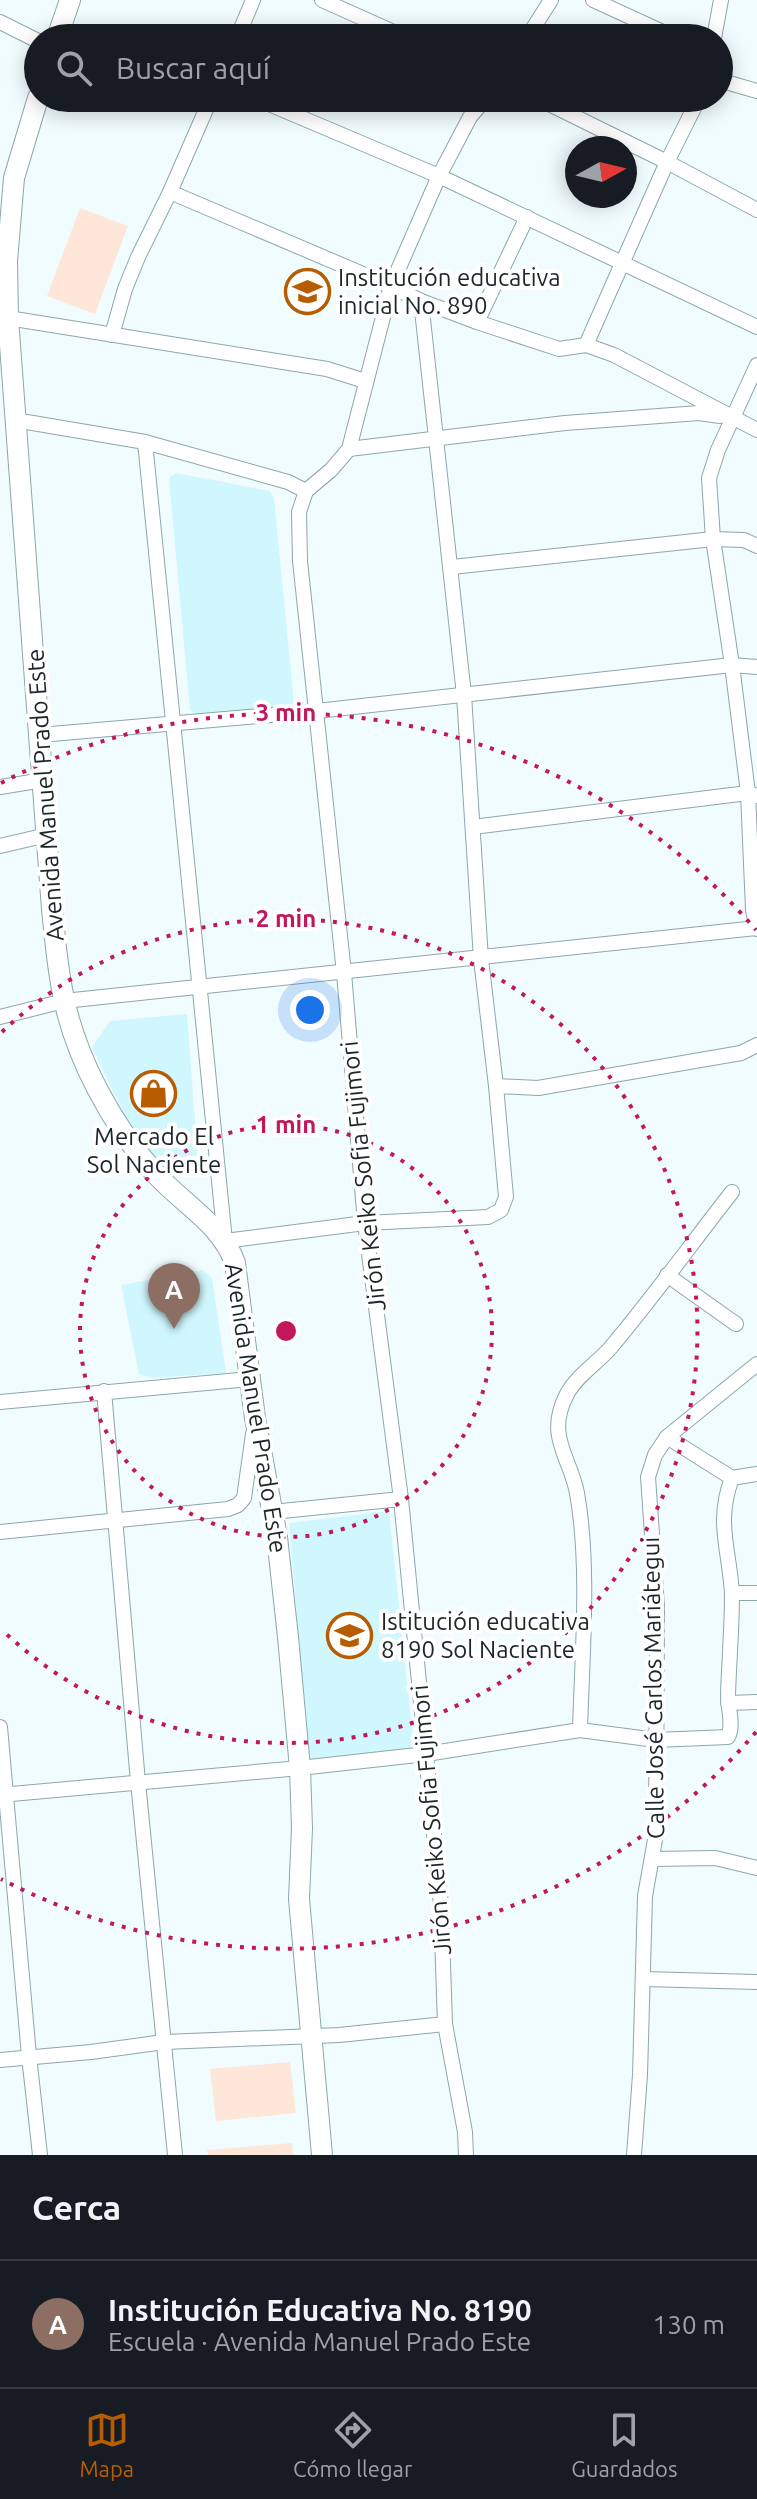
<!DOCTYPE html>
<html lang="es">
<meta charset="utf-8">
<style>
:root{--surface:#171b24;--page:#242831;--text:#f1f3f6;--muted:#9ea1a6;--line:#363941;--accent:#b75c00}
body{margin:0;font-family:Ubuntu,sans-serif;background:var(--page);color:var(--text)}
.compass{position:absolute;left:565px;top:136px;width:72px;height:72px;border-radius:50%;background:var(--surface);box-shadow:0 4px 20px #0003;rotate:82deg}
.you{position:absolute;left:310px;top:1010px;width:28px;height:28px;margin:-20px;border:6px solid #fff;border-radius:50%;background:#1a73e8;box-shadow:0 0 0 12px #1a73e833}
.badge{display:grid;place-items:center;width:52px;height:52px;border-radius:50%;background:var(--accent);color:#fff;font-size:26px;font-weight:700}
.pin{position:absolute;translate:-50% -66px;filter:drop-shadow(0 2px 4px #0008)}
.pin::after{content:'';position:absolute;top:42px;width:28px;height:24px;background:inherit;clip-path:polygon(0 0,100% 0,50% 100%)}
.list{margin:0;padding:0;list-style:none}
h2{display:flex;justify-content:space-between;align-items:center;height:104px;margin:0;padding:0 32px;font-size:34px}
h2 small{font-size:26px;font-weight:400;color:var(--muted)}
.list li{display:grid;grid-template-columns:52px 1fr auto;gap:24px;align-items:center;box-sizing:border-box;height:128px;padding:0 32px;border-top:2px solid var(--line)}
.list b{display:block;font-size:30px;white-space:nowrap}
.list p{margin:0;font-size:26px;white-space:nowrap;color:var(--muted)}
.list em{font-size:26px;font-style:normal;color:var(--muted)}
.icon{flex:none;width:44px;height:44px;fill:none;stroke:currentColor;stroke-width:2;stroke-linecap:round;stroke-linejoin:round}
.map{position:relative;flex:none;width:757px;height:2155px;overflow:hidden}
.search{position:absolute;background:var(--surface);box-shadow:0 4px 20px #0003;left:24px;right:24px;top:24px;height:88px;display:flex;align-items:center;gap:20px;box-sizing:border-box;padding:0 28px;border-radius:44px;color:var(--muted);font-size:30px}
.sheet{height:232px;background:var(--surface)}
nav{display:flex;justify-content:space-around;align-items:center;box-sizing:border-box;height:112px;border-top:2px solid var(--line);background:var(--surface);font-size:22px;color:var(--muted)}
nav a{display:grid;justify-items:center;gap:4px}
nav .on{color:var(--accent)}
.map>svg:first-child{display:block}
.built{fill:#d0f7fd}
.green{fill:#fee7d8}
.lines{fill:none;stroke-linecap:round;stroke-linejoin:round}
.street-casing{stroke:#8ca7ab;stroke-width:16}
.secondary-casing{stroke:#8ca7ab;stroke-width:22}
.street{stroke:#fff;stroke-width:14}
.secondary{stroke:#fff;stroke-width:20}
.ring{fill:none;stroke:#c2185b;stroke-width:4;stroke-dasharray:4 8}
.labels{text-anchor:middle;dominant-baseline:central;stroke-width:8;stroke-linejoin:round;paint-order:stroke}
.poi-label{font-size:24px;fill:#1c2628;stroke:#fff;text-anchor:start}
.street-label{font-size:24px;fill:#1c2628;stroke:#fff}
.centre{fill:#c2185b;stroke:#fff;stroke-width:4}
.ring-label{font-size:24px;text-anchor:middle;font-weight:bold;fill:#c2185b;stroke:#fff;stroke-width:8;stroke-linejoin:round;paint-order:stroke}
</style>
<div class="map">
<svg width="757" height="2155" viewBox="0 0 757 2155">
<rect width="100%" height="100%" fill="#f1fcfe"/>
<g class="built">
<polygon points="176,473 270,491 274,498 294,703 289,708 197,715 190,710 169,478"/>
<polygon points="187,1014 198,1162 172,1180 137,1141 92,1047 110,1021"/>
<polygon points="202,1270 212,1278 226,1373 151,1378 139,1374 121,1285"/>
<polygon points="389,1511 414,1748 309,1759 289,1523"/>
</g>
<g class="green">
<polygon points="80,208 128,226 95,314 47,296"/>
<polygon points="290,2062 296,2113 216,2121 210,2069"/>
<polygon points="292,2143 293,2155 208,2155 207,2150"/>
</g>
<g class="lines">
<defs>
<g id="street">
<polyline points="322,0 407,38"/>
<polyline points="593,0 676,38"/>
<polyline points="0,22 38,41"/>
<polyline points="237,38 253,0"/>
<polyline points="527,38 551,0"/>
<polyline points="714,38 721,0"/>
<polyline points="719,80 757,91"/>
<polyline points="255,98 439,176 757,327"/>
<polyline points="537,98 667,162 757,210"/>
<polyline points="170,192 391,286 421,301 477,322 559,349 586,345 614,355 757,430"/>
<polyline points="8,318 327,369 365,381"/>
<polyline points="477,322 527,217"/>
<polyline points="112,335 125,289 138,257 170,192 211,98"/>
<polyline points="586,345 667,162 699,98"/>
<polyline points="757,365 718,450 709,478 713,539 732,665 748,793 753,910 757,929"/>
<polyline points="15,420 145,442 288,482 306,491"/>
<polyline points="145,442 225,1241 365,1223 488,1217 501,1210 506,1197 496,1086 481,959 464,695 421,301"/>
<polyline points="349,449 565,423 699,413 720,416"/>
<polyline points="452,567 713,539 744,540 757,546"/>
<polyline points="40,735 317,711 732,665 757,667"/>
<polyline points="0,787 43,780"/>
<polyline points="473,827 748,793 757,796"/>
<polyline points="0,846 47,835"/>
<polyline points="0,1017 64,1001 757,928"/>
<polyline points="496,1086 538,1088 741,1053 757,1045"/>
<polyline points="667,1275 736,1324"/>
<polyline points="104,1391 138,1782 175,2155"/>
<polyline points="0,1402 250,1379"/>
<polyline points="667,1437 732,1478"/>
<polyline points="272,1512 401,1499"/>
<polyline points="0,1532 228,1509 238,1505 244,1498 253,1434"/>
<polyline points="732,1593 757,1593"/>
<polyline points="728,1703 757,1702"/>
<polyline points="0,1727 29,2056 40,2155"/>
<path d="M580,1730C582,1656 590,1566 577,1493C570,1456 545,1436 567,1394C577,1375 599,1362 612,1346C654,1296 692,1243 732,1192"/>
<path d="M0,1795L300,1768L426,1754L580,1730L656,1740L728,1737C734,1726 728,1708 728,1695C729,1662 732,1628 732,1595C730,1550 715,1523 732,1478L757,1474"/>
<polyline points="653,1859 715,1858 757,1868"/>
<polyline points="643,1979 757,1982"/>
<polyline points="0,2060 91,2052 164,2042 339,2035 445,2024"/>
<polyline points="466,2155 465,2132 445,2024 441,1905 426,1754 401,1499 365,1223 344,973 300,561 299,512 306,491 331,470 349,449 391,286 439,176 470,117 486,98"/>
<polyline points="634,2155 640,2075 645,1896 656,1834 657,1606 648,1477 655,1455 667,1437 757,1364"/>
</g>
<g id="secondary">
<polyline points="57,38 70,0"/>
<path d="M38,98L14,178L7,261L8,318L52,909C55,937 57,966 63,994C75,1057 112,1125 154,1172C180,1202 222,1224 235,1263L255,1418L277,1537L288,1637L300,1768L302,1828L299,1899L322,2155"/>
</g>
</defs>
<use href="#street" class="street-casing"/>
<use href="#secondary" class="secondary-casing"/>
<use href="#street" class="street"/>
<use href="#secondary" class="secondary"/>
</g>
<g class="ring">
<circle cx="286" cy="1331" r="206"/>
<path d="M2 1032A412 412 0 1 1 2 1630"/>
<path d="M756 1732A618 618 0 0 1 1 1879M1 783A618 618 0 0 1 756 930"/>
</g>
<defs>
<symbol id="school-ring" viewBox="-11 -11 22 22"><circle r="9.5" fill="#fff" stroke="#b75c00" stroke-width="1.5"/><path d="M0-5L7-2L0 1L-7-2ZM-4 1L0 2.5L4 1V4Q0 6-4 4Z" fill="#b75c00"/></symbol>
<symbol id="shop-ring" viewBox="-11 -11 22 22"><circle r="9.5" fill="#fff" stroke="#b75c00" stroke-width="1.5"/><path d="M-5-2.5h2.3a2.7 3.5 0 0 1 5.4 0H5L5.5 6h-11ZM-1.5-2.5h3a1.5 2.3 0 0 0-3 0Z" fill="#b75c00"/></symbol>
</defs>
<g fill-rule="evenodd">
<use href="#school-ring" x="282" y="266" width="51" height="51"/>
<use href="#shop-ring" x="128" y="1068" width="51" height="51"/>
<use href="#school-ring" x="324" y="1610" width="51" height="51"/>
</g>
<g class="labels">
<g class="poi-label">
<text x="338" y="277">Institución educativa<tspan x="338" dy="28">inicial No. 890</tspan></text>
<text x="154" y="1136" text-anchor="middle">Mercado El<tspan x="154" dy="28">Sol Naciente</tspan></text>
<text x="381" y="1621">Istitución educativa<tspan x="381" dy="28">8190 Sol Naciente</tspan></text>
</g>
<g class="street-label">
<text transform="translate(45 795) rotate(-94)">Avenida Manuel Prado Este</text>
<text transform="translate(363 1176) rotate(-96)">Jirón Keiko Sofia Fujimori</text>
<text transform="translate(256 1408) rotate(81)">Avenida Manuel Prado Este</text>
<text transform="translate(653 1688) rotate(-91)">Calle José Carlos Mariátegui</text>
<text transform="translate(431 1820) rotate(-95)">Jirón Keiko Sofia Fujimori</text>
</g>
</g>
<circle cx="286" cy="1331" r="12" class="centre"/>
<g class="ring-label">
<text x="286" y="721">3 min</text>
<text x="286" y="927">2 min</text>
<text x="286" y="1133">1 min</text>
</g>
</svg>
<svg class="compass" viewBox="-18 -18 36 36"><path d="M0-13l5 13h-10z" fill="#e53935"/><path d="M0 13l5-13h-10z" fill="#9ea1a6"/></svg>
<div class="you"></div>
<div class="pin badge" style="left:174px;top:1329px;background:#8d6e63">A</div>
<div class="search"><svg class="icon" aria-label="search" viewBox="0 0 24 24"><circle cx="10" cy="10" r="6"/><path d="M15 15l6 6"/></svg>Buscar aquí</div>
</div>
<section class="sheet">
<h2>Cerca<small></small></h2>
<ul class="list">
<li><span class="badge" style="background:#8d6e63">A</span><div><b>Institución Educativa No. 8190</b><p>Escuela · Avenida Manuel Prado Este</p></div><em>130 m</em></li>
</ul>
</section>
<nav>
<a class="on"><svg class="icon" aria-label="map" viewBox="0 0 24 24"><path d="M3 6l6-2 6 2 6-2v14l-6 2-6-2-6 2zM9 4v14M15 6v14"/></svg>Mapa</a>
<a><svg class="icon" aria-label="directions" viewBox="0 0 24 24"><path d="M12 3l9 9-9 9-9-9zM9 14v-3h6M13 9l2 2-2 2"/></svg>Cómo llegar</a>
<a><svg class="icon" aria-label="saved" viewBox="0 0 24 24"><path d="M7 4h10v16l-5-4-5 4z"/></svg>Guardados</a>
</nav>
